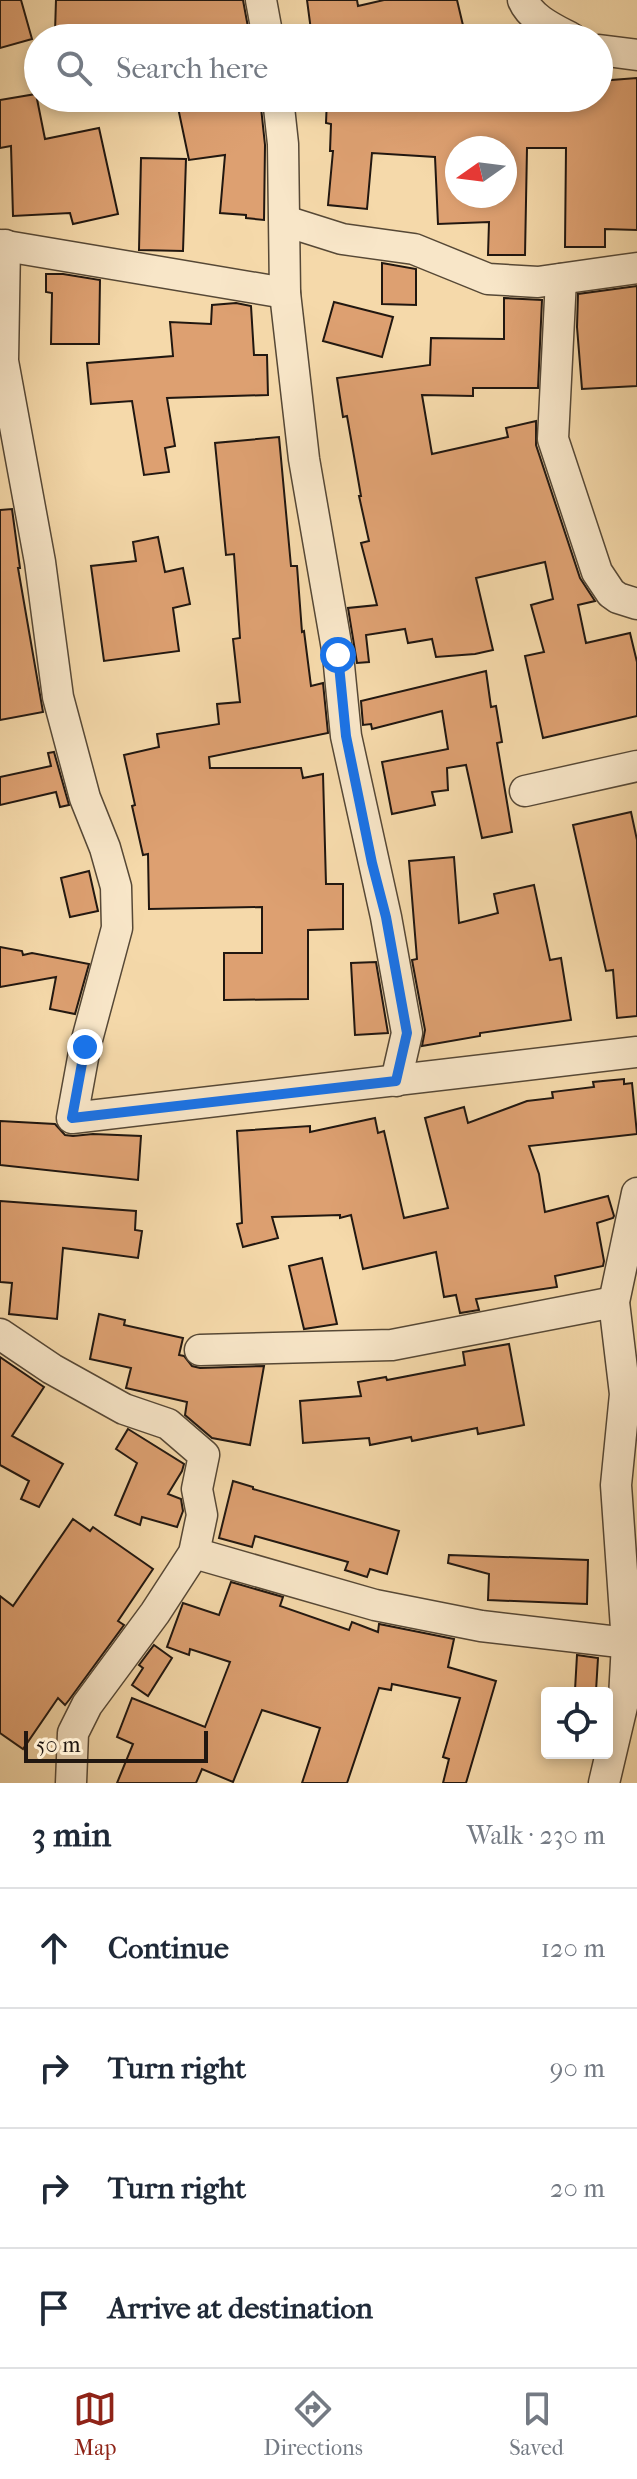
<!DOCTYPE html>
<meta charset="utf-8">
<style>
:root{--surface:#fff;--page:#f2f2f3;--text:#1f2937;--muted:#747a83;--line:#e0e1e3;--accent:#8f2418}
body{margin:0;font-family:"IM FELL French Canon",serif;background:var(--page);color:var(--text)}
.controls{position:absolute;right:24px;bottom:24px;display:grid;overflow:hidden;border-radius:8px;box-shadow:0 4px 12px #0003}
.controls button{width:72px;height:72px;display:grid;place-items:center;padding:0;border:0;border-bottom:2px solid var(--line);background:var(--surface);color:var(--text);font:40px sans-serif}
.compass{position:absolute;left:445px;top:136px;width:72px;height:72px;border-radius:50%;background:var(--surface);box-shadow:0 4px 12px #0003;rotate:256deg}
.scale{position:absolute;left:24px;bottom:20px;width:184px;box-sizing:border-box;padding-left:8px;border:4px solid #211710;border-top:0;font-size:22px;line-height:28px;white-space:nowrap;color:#211710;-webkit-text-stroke:6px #f8e6c8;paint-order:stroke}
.stop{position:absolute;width:24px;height:24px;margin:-18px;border:6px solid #1a73e8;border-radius:50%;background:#fff}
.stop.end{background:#1a73e8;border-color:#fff;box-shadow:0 2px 8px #0008}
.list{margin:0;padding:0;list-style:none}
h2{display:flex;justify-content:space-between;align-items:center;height:104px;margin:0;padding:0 32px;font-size:34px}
h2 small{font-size:26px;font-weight:400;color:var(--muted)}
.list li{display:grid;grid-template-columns:52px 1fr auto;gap:24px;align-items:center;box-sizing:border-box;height:120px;padding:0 32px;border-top:2px solid var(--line)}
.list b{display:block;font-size:30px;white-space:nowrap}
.list em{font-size:26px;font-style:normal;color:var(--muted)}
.icon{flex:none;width:44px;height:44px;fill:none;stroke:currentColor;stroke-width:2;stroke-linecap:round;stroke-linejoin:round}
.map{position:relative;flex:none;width:637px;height:1783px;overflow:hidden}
.search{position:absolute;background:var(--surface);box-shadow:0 4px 12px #0003;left:24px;right:24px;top:24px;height:88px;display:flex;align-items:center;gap:20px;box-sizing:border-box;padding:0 28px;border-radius:44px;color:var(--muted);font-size:30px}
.sheet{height:584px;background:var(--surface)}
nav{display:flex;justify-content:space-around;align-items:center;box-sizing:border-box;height:112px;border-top:2px solid var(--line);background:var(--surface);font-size:22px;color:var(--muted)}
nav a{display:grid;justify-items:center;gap:4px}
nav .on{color:var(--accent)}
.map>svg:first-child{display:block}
.building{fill:#dda071;stroke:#211710;stroke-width:2;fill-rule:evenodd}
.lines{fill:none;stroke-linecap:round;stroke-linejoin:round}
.minor-casing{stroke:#564836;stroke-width:33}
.minor{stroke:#f8e6c8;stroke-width:30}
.route{stroke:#1a73e8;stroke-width:10}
</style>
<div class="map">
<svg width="637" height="1783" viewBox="0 0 637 1783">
<rect width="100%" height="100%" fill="#f5d9aa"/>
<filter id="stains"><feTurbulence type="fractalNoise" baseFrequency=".0025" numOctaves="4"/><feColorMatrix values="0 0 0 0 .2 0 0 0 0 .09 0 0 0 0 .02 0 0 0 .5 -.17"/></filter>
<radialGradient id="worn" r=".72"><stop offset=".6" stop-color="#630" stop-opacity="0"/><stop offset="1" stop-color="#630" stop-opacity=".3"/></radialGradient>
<g class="building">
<polygon points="0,0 21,0 32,39 0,48"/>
<polygon points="56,0 243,0 250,38 124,38 125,34 55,32"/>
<polygon points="307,0 357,0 358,6 384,0 457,0 466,38 312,38"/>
<path d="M637,78V230L605,229V247H565L566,148H527L525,255H488L489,222L438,224L435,157L372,153L367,209L328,205L333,151H330L331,124L326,123L327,98L427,102V98H599V81ZM466,147H505V196H457V148Z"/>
<polygon points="36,94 45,139 99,128 118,214 73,224 70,213 13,216 11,146 0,148 0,100"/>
<polygon points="176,98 260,98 265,145 264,220 246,218 246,215 220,213 225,155 189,160"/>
<polygon points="141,158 186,159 183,251 139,250"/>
<polygon points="382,263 416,269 416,305 382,304"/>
<polygon points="46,274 63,274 100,280 99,344 51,344 52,293 46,292"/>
<polygon points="637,286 637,386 582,389 577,327 578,294"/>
<polygon points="504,298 542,300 538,388 473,388 473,396 422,395 432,454 508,437 506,428 536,421 536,445 580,578 595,601 578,605 586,643 630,633 637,662 637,716 543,738 525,656 544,652 531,605 553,599 545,562 476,578 493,650 475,654 436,657 432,639 408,643 405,629 366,635 369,662 357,663 348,608 377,605 361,543 369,541 359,496 361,496 347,416 343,417 337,378 430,365 431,338 504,339"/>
<polygon points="334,302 393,317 382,357 323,341"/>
<polygon points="236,303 251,306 254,355 267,355 268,395 167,398 175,446 165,448 169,472 144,475 132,401 91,404 87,363 173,356 170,322 211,324 212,305"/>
<polygon points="279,437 291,566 297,566 302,632 304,631 311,686 323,683 328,733 209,757 210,768 301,768 303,778 323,774 326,884 343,884 343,929 308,930 308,999 224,1000 224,953 262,953 262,907 149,909 148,854 143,855 132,806 135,805 124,755 159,747 157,734 219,724 217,704 240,702 233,639 240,638 234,554 226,555 215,443"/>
<polygon points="12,509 20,568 18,568 43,712 0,720 0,510"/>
<polygon points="158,537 165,572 183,568 190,604 173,608 179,651 104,661 91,566 136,561 133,542"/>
<polygon points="486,671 491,707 496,706 502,742 497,743 512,832 482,838 466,765 447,768 448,790 432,792 435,805 392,814 382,762 448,749 442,711 372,729 371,724 363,725 361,701"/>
<polygon points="54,752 69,805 60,807 56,792 0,805 0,777 51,766 48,753"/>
<polygon points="631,812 637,840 637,1016 617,1018 613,970 606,971 573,825"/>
<polygon points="454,857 459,923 498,913 494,894 534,885 550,960 561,958 571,1020 480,1033 480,1036 422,1046 425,1030 412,960 417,959 409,861"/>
<polygon points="89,871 98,911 70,917 61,878"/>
<polygon points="0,947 22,951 23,955 32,953 89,964 75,1014 50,1009 56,977 0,987"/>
<polygon points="376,962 388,1033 355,1035 351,963"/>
<polygon points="624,1079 624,1084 632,1083 637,1134 529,1146 539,1174 545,1212 608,1196 614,1216 613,1218 597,1223 604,1261 603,1266 555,1276 557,1287 476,1299 479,1310 460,1313 456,1295 444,1297 436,1252 363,1269 351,1215 340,1218 340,1215 272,1217 278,1238 243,1247 237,1224 242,1223 237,1131 310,1126 310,1132 375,1118 378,1133 384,1131 404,1218 448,1208 425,1118 464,1107 468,1123 527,1101 553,1098 552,1092 594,1087 593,1082"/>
<polygon points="0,1121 55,1124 65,1135 73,1136 93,1134 141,1136 138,1180 0,1165"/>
<polygon points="0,1201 136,1211 135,1230 142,1231 138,1258 63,1248 57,1319 9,1314 12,1283 0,1282"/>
<polygon points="322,1258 337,1324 304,1329 289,1266"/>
<polygon points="99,1314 125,1320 124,1325 183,1338 179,1355 184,1356 192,1366 200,1368 264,1366 250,1445 212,1438 185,1415 187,1402 126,1388 131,1368 90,1359"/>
<polygon points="509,1344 524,1425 478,1434 477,1428 412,1441 411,1437 370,1445 369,1438 303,1443 300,1401 361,1396 358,1382 386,1377 387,1380 465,1365 463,1352"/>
<polygon points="0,1357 44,1387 12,1436 63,1464 39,1507 21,1499 29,1481 0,1465"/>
<polygon points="128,1429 184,1464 182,1471 168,1494 181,1499 183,1511 177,1527 142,1517 140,1525 115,1515 137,1463 116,1449"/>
<polygon points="233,1481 253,1487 253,1489 399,1531 387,1574 370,1569 367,1577 345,1570 348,1562 255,1536 252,1547 219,1538"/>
<polygon points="73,1519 90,1531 93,1527 153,1569 118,1621 124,1625 69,1700 65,1705 58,1698 23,1749 0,1733 0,1596 13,1606"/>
<polygon points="449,1555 588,1560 587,1604 488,1600 489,1574 448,1563"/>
<polygon points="231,1582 283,1597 280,1606 349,1630 352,1622 378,1632 379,1624 454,1639 448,1667 496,1681 466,1783 443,1783 449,1759 443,1757 460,1698 392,1684 391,1690 379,1688 347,1783 302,1783 320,1728 262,1710 233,1782 202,1769 196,1783 117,1783 133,1744 117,1737 132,1698 205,1727 230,1662 190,1649 189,1655 167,1647 183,1603 219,1615"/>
<polygon points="154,1645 172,1658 148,1696 132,1685 143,1668 139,1665"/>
<polygon points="577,1655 598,1658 596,1691 575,1690"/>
</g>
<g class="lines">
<defs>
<g id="minor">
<polyline points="261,0 268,38"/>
<path d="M523,0C531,19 554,29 571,38"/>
<polyline points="599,50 637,55"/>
<polyline points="278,98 283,144 285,293 304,459 338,655 346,736 386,917 407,1033 396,1081"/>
<polyline points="285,221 342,239 414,249 488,279 538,282 637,268"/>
<polyline points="0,245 285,293"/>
<polyline points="5,245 3,361 40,562 58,697 85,798 105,848 116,887 117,928 85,1047 72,1118 637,1052"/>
<polyline points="561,279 553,439 597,572 611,593 618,598 637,604"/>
<polyline points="525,791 637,766"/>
<polyline points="0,1334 52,1369 124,1409 168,1424 204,1455 197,1489 202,1515 194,1553 155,1613 87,1705 73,1733 71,1783"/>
<polyline points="200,1350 392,1345 614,1302"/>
<polyline points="194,1553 375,1605 481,1626 637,1644"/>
<polyline points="604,1783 624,1698 627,1643 616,1485 625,1394 614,1302 637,1193"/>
</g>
</defs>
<use href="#minor" class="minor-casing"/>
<use href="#minor" class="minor"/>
</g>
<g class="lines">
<polyline class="route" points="85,1047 72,1118 396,1081 407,1033 386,917 372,863 346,736 338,655"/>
</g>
<rect width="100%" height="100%" filter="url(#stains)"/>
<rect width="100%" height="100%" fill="url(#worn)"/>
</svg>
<div class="controls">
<button><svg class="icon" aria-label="locate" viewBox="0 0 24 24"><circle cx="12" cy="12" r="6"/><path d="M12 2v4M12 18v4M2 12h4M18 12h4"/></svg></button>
</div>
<svg class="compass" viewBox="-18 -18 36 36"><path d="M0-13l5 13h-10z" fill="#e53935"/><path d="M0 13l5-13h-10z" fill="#747a83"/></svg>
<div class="scale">50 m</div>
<div class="stop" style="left:338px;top:655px"></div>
<div class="stop end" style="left:85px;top:1047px"></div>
<div class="search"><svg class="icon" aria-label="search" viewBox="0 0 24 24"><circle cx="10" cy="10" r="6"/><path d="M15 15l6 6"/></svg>Search here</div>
</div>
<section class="sheet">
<h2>3 min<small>Walk · 230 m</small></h2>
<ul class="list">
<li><svg class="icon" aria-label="ahead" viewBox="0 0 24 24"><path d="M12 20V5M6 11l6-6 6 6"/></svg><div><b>Continue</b></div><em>120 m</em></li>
<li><svg class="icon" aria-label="right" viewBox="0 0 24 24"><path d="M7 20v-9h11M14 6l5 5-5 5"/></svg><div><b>Turn right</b></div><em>90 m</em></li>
<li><svg class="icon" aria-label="right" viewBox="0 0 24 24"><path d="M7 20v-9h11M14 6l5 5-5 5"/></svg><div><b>Turn right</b></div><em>20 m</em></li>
<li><svg class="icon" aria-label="arrive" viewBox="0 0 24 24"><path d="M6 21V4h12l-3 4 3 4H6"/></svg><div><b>Arrive at destination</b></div></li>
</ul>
</section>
<nav>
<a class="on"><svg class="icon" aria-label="map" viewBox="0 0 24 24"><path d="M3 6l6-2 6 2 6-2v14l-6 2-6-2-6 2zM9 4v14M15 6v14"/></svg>Map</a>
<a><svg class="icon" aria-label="directions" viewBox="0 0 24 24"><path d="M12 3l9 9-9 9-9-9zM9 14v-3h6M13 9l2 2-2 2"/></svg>Directions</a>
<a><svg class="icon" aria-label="saved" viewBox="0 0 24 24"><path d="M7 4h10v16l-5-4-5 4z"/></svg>Saved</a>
</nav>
